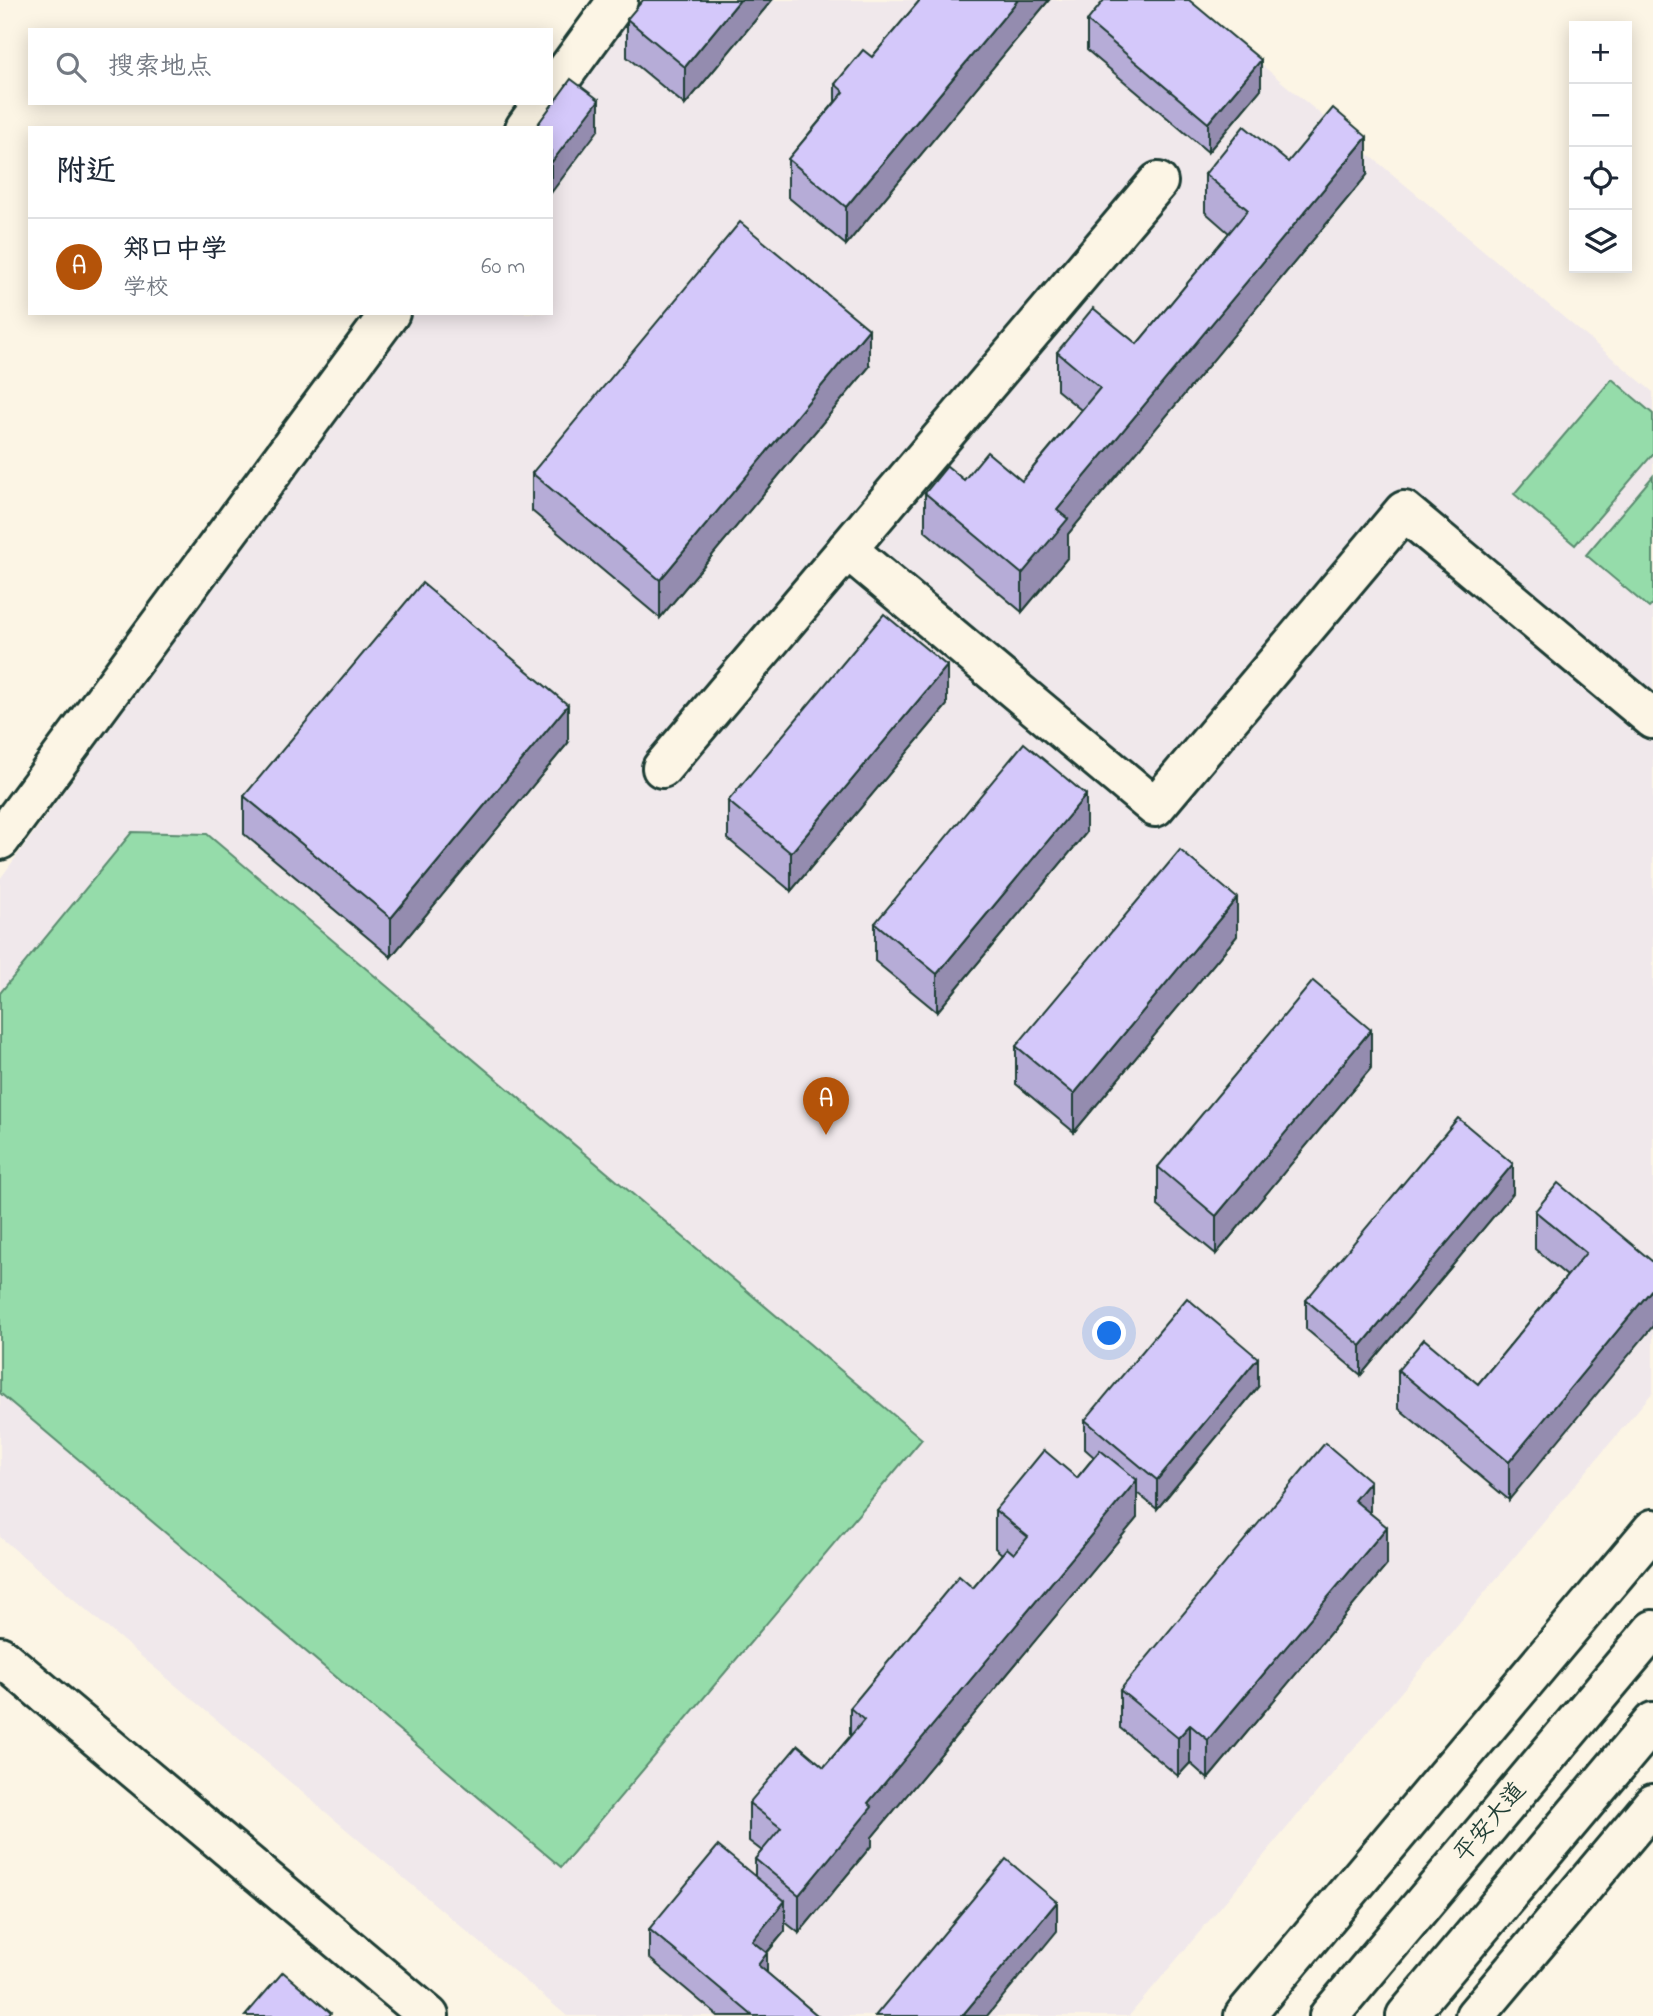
<!DOCTYPE html>
<html lang="zh">
<meta charset="utf-8">
<style>
:root{--surface:#fff;--page:#f2f2f3;--text:#1f2937;--muted:#747a83;--line:#e0e1e3;--accent:#b45309}
body{margin:0;font-family:"Indie Flower","LXGW WenKai TC",sans-serif;background:var(--page);color:var(--text)}
.controls{position:absolute;right:21px;top:21px;display:grid;overflow:hidden;border-radius:0px;box-shadow:0 4px 18px #0003}
.controls button{width:63px;height:63px;display:grid;place-items:center;padding:0;border:0;border-bottom:2px solid var(--line);background:var(--surface);color:var(--text);font:35px sans-serif}
.you{position:absolute;left:1110px;top:1334px;width:24px;height:24px;margin:-18px;border:5px solid #fff;border-radius:50%;background:#1a73e8;box-shadow:0 0 0 10px #1a73e833}
.badge{display:grid;place-items:center;width:46px;height:46px;border-radius:50%;background:var(--accent);color:#fff;font-size:23px;font-weight:700}
.pin{position:absolute;translate:-50% -58px;filter:drop-shadow(0 2px 4px #0008)}
.pin::after{content:'';position:absolute;top:37px;width:24px;height:21px;background:inherit;clip-path:polygon(0 0,100% 0,50% 100%)}
.list{margin:0;padding:0;list-style:none}
h2{display:flex;justify-content:space-between;align-items:center;height:91px;margin:0;padding:0 28px;font-size:30px}
h2 small{font-size:23px;font-weight:400;color:var(--muted)}
.list li{display:grid;grid-template-columns:46px 1fr auto;gap:21px;align-items:center;box-sizing:border-box;height:98px;padding:0 28px;border-top:2px solid var(--line)}
.list b{display:block;font-size:26px;white-space:nowrap}
.list p{margin:0;font-size:23px;white-space:nowrap;color:var(--muted)}
.list em{font-size:23px;font-style:normal;color:var(--muted)}
.icon{flex:none;width:38px;height:38px;fill:none;stroke:currentColor;stroke-width:2;stroke-linecap:round;stroke-linejoin:round}
.map{position:relative;flex:none;width:1653px;height:2016px;overflow:hidden}
.search{position:absolute;background:var(--surface);box-shadow:0 4px 18px #0003;left:28px;top:28px;width:525px;height:77px;display:flex;align-items:center;gap:18px;box-sizing:border-box;padding:0 24px;border-radius:0px;color:var(--muted);font-size:26px}
.panel{position:absolute;background:var(--surface);box-shadow:0 4px 18px #0003;left:28px;top:126px;width:525px;height:189px;border-radius:0px}
.map>svg:first-child{display:block}
.built{fill:#f0e8eb}
.green{fill:#95dcaa;stroke:#5a8c6f;stroke-width:2}
.lines{fill:none;stroke-linecap:round;stroke-linejoin:round}
.minor-casing{stroke:#1f3d34;stroke-width:44}
.major-casing{stroke:#1f3d34;stroke-width:44}
.minor{stroke:#fcf5e5;stroke-width:38}
.major{stroke:#fcf5e5;stroke-width:38}
.wall{fill:#b6acd7;stroke:#1f3d34;stroke-width:2}
.shaded-wall{fill:#948caf;stroke:#1f3d34;stroke-width:2}
.building{fill:#d4c8fa;stroke:#1f3d34;stroke-width:2}
.labels{text-anchor:middle;dominant-baseline:central;stroke-width:7;stroke-linejoin:round;paint-order:stroke}
.street-label{font-size:24px;fill:#1f3d34;stroke:#fcf5e5}
</style>
<div class="map">
<svg width="1653" height="2016" viewBox="0 0 1653 2016">
<rect width="100%" height="100%" fill="#fcf5e5"/>
<filter id="ink" filterUnits="userSpaceOnUse"><feTurbulence type="fractalNoise" baseFrequency=".0143" numOctaves="2"/><feDisplacementMap in="SourceGraphic" scale="14" xChannelSelector="R" yChannelSelector="G"/><feConvolveMatrix kernelMatrix="1 2 1 2 8 2 1 2 1" color-interpolation-filters="sRGB"/></filter>
<g filter="url(#ink)">
<polygon class="built" points="642,0 1184,0 1653,392 1653,1392 1129,2016 567,2016 0,1537 0,879 413,313 551,313 551,128 548,128"/>
<g class="green">
<polygon points="1612,379 1653,414 1653,454 1575,545 1514,494"/>
<polygon points="1653,476 1653,604 1649,608 1586,555"/>
<polygon points="132,832 207,834 922,1439 561,1867 0,1393 0,993"/>
</g>
<g class="lines">
<defs>
<g id="minor">
<polyline points="551,92 618,0"/>
<polyline points="525,128 543,103"/>
<polyline points="847,549 1155,807 1404,511 1653,719"/>
<polyline points="662,768 1158,182"/>
<polyline points="0,840 390,313"/>
<polyline points="0,1656 429,2016"/>
<polyline points="1244,2016 1653,1529"/>
<polyline points="1475,2016 1653,1804"/>
</g>
<g id="major">
<polyline points="1329,2016 1653,1630"/>
<polyline points="1406,2016 1653,1722"/>
</g>
</defs>
<use href="#minor" class="minor-casing"/>
<use href="#major" class="major-casing"/>
<use href="#minor" class="minor"/>
<use href="#major" class="major"/>
</g>
<g class="wall">
<polygon points="772,0 685,105 627,57 627,19"/>
<polygon points="920,0 1049,0 846,245 788,197 788,159 835,102 835,84 872,57"/>
<polygon points="1087,21 1261,89 1208,152 1087,50"/>
<polygon points="1288,162 1367,175 1068,534 1068,557 1022,612 925,531 925,493 964,480 1022,481 1081,410 1057,390 1057,352 1137,344 1229,233 1205,212 1205,174"/>
<polygon points="869,367 660,618 532,511 532,473"/>
<polygon points="947,705 791,891 728,839 728,801"/>
<polygon points="568,743 391,957 244,834 244,796"/>
<polygon points="1086,833 937,1012 875,961 875,923"/>
<polygon points="1237,936 1074,1132 1016,1084 1016,1046"/>
<polygon points="1371,1068 1216,1254 1158,1206 1158,1167"/>
<polygon points="1513,1193 1361,1375 1306,1329 1306,1300"/>
<polygon points="1535,1211 1653,1262 1509,1500 1398,1408 1398,1370 1478,1384 1567,1276 1535,1249"/>
<polygon points="1258,1387 1157,1509 1137,1493 1137,1518 872,1837 872,1845 799,1933 785,1922 785,1931 767,1953 767,1973 818,2016 718,2016 649,1958 649,1929 755,1876 755,1859 762,1851 749,1841 749,1803 824,1767 850,1737 850,1708 973,1588 1002,1554 995,1548 995,1510 1077,1478 1094,1457 1085,1449 1085,1420"/>
<polygon points="1370,1513 1387,1565 1208,1779 1190,1763 1178,1776 1120,1728 1120,1690"/>
</g>
<g class="shaded-wall">
<polygon points="740,0 772,0 685,105 685,67"/>
<polygon points="1018,0 1049,0 846,245 846,207"/>
<polygon points="1261,60 1261,89 1208,152 1208,123"/>
<polygon points="599,100 599,129 551,193 551,163"/>
<polygon points="1367,137 1367,175 1068,534 1068,557 1022,612 1022,574 1057,510"/>
<polygon points="869,329 869,367 660,618 660,580"/>
<polygon points="947,666 947,705 791,891 791,853"/>
<polygon points="568,705 568,743 391,957 391,918"/>
<polygon points="1086,795 1086,833 937,1012 937,974"/>
<polygon points="1237,898 1237,936 1074,1132 1074,1094"/>
<polygon points="1371,1030 1371,1068 1216,1254 1216,1216"/>
<polygon points="1513,1164 1513,1193 1361,1375 1361,1346"/>
<polygon points="1653,1288 1653,1326 1509,1500 1509,1462"/>
<polygon points="1258,1358 1258,1387 1157,1509 1157,1480"/>
<polygon points="1137,1480 1137,1518 872,1837 872,1845 799,1933 799,1895 868,1803"/>
<polygon points="1370,1481 1370,1519 1354,1500"/>
<polygon points="1387,1527 1387,1565 1208,1779 1208,1740"/>
<polygon points="1190,1725 1190,1763 1178,1776 1178,1738"/>
<polygon points="785,1901 785,1931 752,1970 752,1941"/>
<polygon points="1057,1902 1057,1931 987,2016 962,2016"/>
<polygon points="767,1953 767,1983 758,1965"/>
</g>
<g class="building">
<polygon points="643,0 740,0 685,67 627,19"/>
<polygon points="920,0 1018,0 846,207 788,159 844,92 835,84 863,50 872,57"/>
<polygon points="1104,0 1189,0 1261,60 1208,123 1087,21"/>
<polygon points="571,79 599,100 551,163 551,128 535,128"/>
<polygon points="1333,108 1367,137 1057,510 1068,519 1022,574 925,493 947,466 964,480 987,452 1022,481 1100,388 1057,352 1093,308 1137,344 1248,210 1205,174 1244,126 1288,162"/>
<polygon points="740,222 869,329 660,580 532,473"/>
<polygon points="422,583 568,705 391,918 244,796"/>
<polygon points="884,614 947,666 791,853 728,801"/>
<polygon points="1024,743 1086,795 937,974 875,923"/>
<polygon points="1180,850 1237,898 1074,1094 1016,1046"/>
<polygon points="1313,981 1371,1030 1216,1216 1158,1167"/>
<polygon points="1458,1118 1513,1164 1361,1346 1306,1300"/>
<polygon points="1558,1183 1653,1262 1653,1288 1509,1462 1398,1370 1424,1339 1478,1384 1586,1253 1535,1211"/>
<polygon points="1187,1298 1258,1358 1157,1480 1085,1420"/>
<polygon points="1325,1443 1370,1481 1354,1500 1387,1527 1208,1740 1190,1725 1178,1738 1120,1690"/>
<polygon points="1044,1450 1077,1478 1100,1450 1137,1480 868,1803 872,1807 799,1895 755,1859 781,1828 749,1803 798,1745 824,1767 864,1720 850,1708 959,1576 973,1588 1007,1548 1014,1554 1028,1537 995,1510"/>
<polygon points="718,1846 785,1901 752,1941 767,1953 758,1965 818,2016 753,2016 649,1929"/>
<polygon points="1006,1859 1057,1902 962,2016 875,2016"/>
<polygon points="283,1972 331,2013 329,2016 245,2016"/>
</g>
</g>
<g class="labels">
<g class="street-label">
<text transform="translate(1491 1823) rotate(-50)">平安大道</text>
</g>
</g>
</svg>
<div class="controls">
<button>+</button>
<button>−</button>
<button><svg class="icon" aria-label="locate" viewBox="0 0 24 24"><circle cx="12" cy="12" r="6"/><path d="M12 2v4M12 18v4M2 12h4M18 12h4"/></svg></button>
<button><svg class="icon" aria-label="layers" viewBox="0 0 24 24"><path d="M12 4l9 5-9 5-9-5zM3 14l9 5 9-5"/></svg></button>
</div>
<div class="you"></div>
<div class="pin badge" style="left:826px;top:1135px">A</div>
<div class="search"><svg class="icon" aria-label="search" viewBox="0 0 24 24"><circle cx="10" cy="10" r="6"/><path d="M15 15l6 6"/></svg>搜索地点</div>
<section class="panel">
<h2>附近<small></small></h2>
<ul class="list">
<li><span class="badge">A</span><div><b>郑口中学</b><p>学校</p></div><em>60 m</em></li>
</ul>
</section>
</div>
